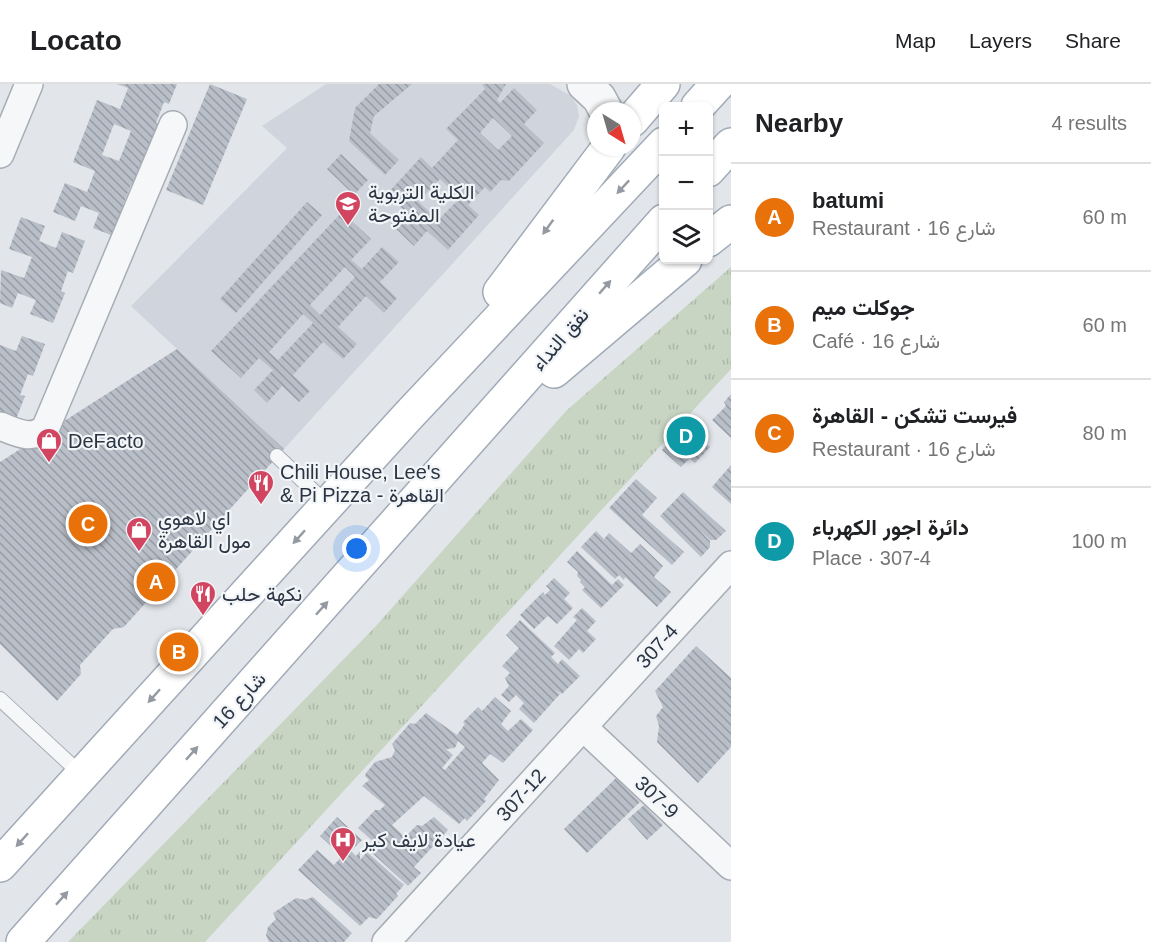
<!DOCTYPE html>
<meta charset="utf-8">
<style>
:root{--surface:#fff;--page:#f6f6f6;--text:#202124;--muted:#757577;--line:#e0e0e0;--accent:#0b8043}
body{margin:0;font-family:Helvetica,Vazirmatn,sans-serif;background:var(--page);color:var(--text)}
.controls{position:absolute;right:18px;top:18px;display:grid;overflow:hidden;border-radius:9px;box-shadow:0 2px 4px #0004}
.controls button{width:54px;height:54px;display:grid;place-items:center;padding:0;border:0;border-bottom:2px solid var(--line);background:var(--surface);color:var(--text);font:30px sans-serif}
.compass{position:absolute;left:587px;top:18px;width:54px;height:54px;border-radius:50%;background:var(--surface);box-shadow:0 2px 4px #0004;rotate:143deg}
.you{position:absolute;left:357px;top:465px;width:21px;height:21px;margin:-15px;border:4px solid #fff;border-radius:50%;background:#1a73e8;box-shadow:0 0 0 9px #1a73e833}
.badge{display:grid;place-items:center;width:39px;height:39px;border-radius:50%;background:var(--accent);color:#fff;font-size:20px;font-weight:700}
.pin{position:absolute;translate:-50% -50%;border:3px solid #fff;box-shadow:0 2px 6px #0006}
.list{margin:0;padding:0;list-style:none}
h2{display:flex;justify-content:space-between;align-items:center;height:78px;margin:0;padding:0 24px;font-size:26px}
h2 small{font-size:20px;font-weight:400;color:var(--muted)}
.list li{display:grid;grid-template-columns:39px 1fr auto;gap:18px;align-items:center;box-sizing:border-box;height:108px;padding:0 24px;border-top:2px solid var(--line)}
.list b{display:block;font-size:22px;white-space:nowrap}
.list p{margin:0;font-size:20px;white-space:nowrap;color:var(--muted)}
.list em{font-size:20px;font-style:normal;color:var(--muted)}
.icon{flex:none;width:33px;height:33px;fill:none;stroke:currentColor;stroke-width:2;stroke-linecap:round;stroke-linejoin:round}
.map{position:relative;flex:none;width:731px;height:858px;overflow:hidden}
header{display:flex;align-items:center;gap:36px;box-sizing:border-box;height:84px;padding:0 30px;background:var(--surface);border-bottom:2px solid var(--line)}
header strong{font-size:28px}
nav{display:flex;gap:33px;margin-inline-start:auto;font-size:21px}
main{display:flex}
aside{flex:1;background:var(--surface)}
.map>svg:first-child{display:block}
.built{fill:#d0d5dd}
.grass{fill:url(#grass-tufts)}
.building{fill:url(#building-back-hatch);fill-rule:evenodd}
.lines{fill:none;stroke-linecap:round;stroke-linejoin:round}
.service-casing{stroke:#a7adb5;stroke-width:16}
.minor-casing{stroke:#a7adb5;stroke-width:30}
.tertiary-casing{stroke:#a7adb5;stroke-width:36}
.primary-casing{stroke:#a1abb7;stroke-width:36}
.service{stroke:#f5f7f9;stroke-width:14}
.minor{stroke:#f5f7f9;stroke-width:27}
.tertiary{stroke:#f5f7f9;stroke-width:33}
.primary{stroke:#fff;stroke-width:33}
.oneway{fill:#949aa1}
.labels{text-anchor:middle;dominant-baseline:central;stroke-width:4.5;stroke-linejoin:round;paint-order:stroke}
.poi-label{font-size:20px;fill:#2a3443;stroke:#f2f5f8;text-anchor:start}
.street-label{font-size:20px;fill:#2a3443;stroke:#f2f5f8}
</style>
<header>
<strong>Locato</strong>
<nav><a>Map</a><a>Layers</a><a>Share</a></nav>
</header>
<main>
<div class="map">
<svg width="731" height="858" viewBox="0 0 731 858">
<defs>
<pattern id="grass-tufts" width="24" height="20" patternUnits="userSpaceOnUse" patternTransform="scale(1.5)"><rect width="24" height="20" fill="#c8d5c3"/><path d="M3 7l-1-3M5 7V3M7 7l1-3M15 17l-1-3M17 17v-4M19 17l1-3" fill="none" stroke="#acb7a9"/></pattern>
<pattern id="building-back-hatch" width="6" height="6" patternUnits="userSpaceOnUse" patternTransform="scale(1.5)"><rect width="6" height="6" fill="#b9bfc8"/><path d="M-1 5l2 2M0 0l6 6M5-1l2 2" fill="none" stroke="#979ca4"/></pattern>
</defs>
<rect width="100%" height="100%" fill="#e2e6eb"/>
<polygon class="built" points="326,0 550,0 571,12 577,21 579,32 574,46 284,365 131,222 287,64 262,42"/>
<polygon class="grass" points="731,183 731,285 205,858 68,858 376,542 566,327"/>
<g class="building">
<path d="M117,0H177L169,20L164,18L156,39L160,41L136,103L131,101L123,121L128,123L116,153L93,144L99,129L81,122L75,137L53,128L65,99L87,108L95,87L73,78L97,16L120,25L128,4ZM114,40L131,47L119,77L102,71Z"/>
<polygon points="210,0 247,15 203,121 166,106"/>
<polygon points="379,0 412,0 374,32 370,49 399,76 385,91 349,57 355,24"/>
<path d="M482,0H506L497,16L500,19L514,4L537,26L524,40L544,59L509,97L501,96L490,108L485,103L468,121L479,131L448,166L427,147L414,162L391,140L404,126L387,110L421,73L432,84L458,56L446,45L485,5ZM493,34L512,52L498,66L480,49ZM440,95L460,114L438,136L418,117Z"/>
<polygon points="341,70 368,96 354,111 327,85"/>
<polygon points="307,118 322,131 236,229 220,215"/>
<path d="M342,128L371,155L351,176L362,185L382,163L399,178L380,198L397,214L384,229L366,212L338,243L357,260L343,275L323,258L293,291L310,307L299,318L282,302L267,319L254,306L273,286L259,274L241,294L211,267ZM345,183L355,193L320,231L310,221ZM303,230L313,239L278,276L269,268Z"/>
<polygon points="21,133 45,142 39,157 56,164 62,148 85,157 73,189 68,187 61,207 65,209 53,239 30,230 36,216 18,209 12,224 0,219 1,186 24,194 32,173 9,165"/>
<polygon points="22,252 45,260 33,292 28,290 20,311 25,312 13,343 0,338 0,261 16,267"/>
<polygon points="177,265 284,365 124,543 113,545 80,581 81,590 57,617 0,560 0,378"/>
<polygon points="731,310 731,354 712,336 726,322 724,318"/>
<polygon points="685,341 710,363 695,379 690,374 681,383 662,366"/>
<polygon points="731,381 731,420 712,403"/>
<polygon points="636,395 657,414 642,431 684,468 672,481 609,424"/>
<polygon points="683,408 726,447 716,456 710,456 698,445 710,457 710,463 701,473 660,432"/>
<polygon points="596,447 604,455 609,449 631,469 640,460 663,482 654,493 671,508 657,523 625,493 624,496 619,491 615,495 581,463"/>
<polygon points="577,467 612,501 618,495 624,501 601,524 582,506 585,503 580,498 581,496 577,492 578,488 567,478"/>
<polygon points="554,494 570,509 564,515 573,524 557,540 548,532 534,545 520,531 543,508 545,511 550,506 546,502"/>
<polygon points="582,524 596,537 587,547 596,555 583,569 579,565 569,576 554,562 577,536 573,533"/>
<polygon points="520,536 555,569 551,573 558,580 562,575 580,592 562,610 554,605 560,610 534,639 519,625 524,619 516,611 509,618 501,611 509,602 505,594 510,589 502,582 519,564 506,551"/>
<polygon points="696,562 731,594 731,663 698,699 657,658 659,642 656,632 663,623 655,607"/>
<path d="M495,613L511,627L501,640L508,647L521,635L533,646L503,679L490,670L482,679L499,696L484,715L486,717L467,737L465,734L459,740L424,712L392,741L405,753L417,741L422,742L434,733L448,746L414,783L421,789L408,802L370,767L376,760L358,744L375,726H380L385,721L362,702L369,696L365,692L366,689L375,678L392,673L395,666L392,660L410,639L415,640L426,629L457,651L465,640L463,638L478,623L482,627ZM458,657L465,663L445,686L442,684L453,671L446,665L455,664Z"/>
<polygon points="616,694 640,718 587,769 564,745"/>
<polygon points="644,721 663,741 647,756 628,735"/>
<polygon points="337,733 362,756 351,767 356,772 360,767 360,776 367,768 404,801 396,810 398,812 377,835 369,833 360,842 298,786 317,766 334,781 342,772 320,752"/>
<polygon points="313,813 352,849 344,858 269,858 266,851 268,843 276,835 273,829 296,814 305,816"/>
</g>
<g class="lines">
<defs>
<g id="service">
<polyline points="277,372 328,421"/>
<polyline points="0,615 82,691"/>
</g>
<g id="minor">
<polyline points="0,70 29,0"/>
<path d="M0,342C16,348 33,358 46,343L173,41"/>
<polyline points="583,643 731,782"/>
<polyline points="386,858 731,481"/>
</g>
<polyline id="tertiary" points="584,0 599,14 606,27"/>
<g id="primary">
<polyline points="698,22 718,0"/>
<polyline points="632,36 663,0"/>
<polyline points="708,86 731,61"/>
<polyline points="708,156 731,138"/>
<polyline points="500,208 609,63"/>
<polyline points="554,287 685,176"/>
<polyline points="0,781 409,331 664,60"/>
<polyline points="23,858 664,137"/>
</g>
</defs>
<use href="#service" class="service-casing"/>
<use href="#minor" class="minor-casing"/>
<use href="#tertiary" class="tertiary-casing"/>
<use href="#primary" class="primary-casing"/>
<use href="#service" class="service"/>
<use href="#minor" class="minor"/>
<use href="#tertiary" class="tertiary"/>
<use href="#primary" class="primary"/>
</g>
<defs><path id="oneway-solid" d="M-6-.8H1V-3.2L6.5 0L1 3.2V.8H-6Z" transform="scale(1.5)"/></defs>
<g class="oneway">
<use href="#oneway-solid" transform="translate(623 103) rotate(133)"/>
<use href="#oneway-solid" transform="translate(548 143) rotate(126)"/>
<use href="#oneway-solid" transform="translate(605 203) rotate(-49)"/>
<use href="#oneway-solid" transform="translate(299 453) rotate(132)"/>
<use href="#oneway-solid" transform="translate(322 524) rotate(-48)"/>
<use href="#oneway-solid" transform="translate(154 612) rotate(132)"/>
<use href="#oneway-solid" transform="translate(192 669) rotate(-48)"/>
<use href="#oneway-solid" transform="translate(22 756) rotate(132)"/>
<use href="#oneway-solid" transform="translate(62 814) rotate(-48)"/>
</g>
<defs>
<symbol id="university-pin" viewBox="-11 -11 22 30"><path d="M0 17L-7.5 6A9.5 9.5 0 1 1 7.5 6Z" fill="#d24560" stroke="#f2f5f8"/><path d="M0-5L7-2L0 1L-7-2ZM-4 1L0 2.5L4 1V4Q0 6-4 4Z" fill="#fff"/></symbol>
<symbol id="shop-pin" viewBox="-11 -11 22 30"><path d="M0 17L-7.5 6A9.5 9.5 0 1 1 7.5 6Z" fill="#d24560" stroke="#f2f5f8"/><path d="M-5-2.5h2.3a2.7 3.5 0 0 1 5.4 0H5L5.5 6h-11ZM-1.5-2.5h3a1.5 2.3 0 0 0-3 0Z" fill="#fff"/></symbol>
<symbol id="restaurant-pin" viewBox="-11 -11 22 30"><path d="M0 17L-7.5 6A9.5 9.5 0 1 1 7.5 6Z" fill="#d24560" stroke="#f2f5f8"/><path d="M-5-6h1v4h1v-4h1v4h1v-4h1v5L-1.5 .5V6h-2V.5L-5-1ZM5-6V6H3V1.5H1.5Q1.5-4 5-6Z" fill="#fff"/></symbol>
<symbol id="hospital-pin" viewBox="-11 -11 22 30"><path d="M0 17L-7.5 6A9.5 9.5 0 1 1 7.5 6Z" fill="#d24560" stroke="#f2f5f8"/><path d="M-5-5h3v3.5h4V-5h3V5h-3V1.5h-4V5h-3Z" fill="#fff"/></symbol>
</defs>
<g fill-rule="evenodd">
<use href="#university-pin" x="333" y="105" width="30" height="40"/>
<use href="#shop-pin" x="34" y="342" width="30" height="40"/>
<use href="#restaurant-pin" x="246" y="384" width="30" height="40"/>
<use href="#shop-pin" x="124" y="431" width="30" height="40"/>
<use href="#restaurant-pin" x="188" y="495" width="30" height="40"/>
<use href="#hospital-pin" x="328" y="741" width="30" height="40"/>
</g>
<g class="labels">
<g class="poi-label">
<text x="368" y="108">الكلية التربوية<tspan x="368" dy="23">المفتوحة</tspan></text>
<text x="68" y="357">DeFacto</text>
<text x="280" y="388">Chili House, Lee's<tspan x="280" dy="23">&amp; Pi Pizza - القاهرة</tspan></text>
<text x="158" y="434">اي لاهوي<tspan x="158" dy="23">مول القاهرة</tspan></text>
<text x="222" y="510">نكهة حلب</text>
<text x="362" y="756">عيادة لايف كير</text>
</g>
<g class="street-label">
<text transform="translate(560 255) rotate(-49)">نفق النداء</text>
<text transform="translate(657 562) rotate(-48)">307-4</text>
<text transform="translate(239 616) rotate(-48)">شارع 16</text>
<text transform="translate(521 711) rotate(-48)">307-12</text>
<text transform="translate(657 713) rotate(43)">307-9</text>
</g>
</g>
</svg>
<div class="controls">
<button>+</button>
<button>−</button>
<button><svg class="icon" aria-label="layers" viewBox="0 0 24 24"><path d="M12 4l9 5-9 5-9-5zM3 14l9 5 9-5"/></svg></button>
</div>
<svg class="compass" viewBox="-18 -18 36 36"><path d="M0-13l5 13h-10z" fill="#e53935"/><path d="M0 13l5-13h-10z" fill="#757577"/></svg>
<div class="you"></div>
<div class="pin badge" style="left:156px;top:498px;background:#e8710a">A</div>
<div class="pin badge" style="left:179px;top:568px;background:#e8710a">B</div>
<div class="pin badge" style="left:88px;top:440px;background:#e8710a">C</div>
<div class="pin badge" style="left:686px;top:352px;background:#0f9aa8">D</div>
</div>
<aside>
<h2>Nearby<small>4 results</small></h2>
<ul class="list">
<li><span class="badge" style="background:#e8710a">A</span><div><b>batumi</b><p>Restaurant · شارع 16</p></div><em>60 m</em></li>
<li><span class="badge" style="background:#e8710a">B</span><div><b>جوكلت ميم</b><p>Café · شارع 16</p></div><em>60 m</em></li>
<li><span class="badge" style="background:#e8710a">C</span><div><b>فيرست تشكن - القاهرة</b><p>Restaurant · شارع 16</p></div><em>80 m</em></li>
<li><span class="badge" style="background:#0f9aa8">D</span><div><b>دائرة اجور الكهرباء</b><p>Place · 307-4</p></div><em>100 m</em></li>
</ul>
</aside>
</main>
